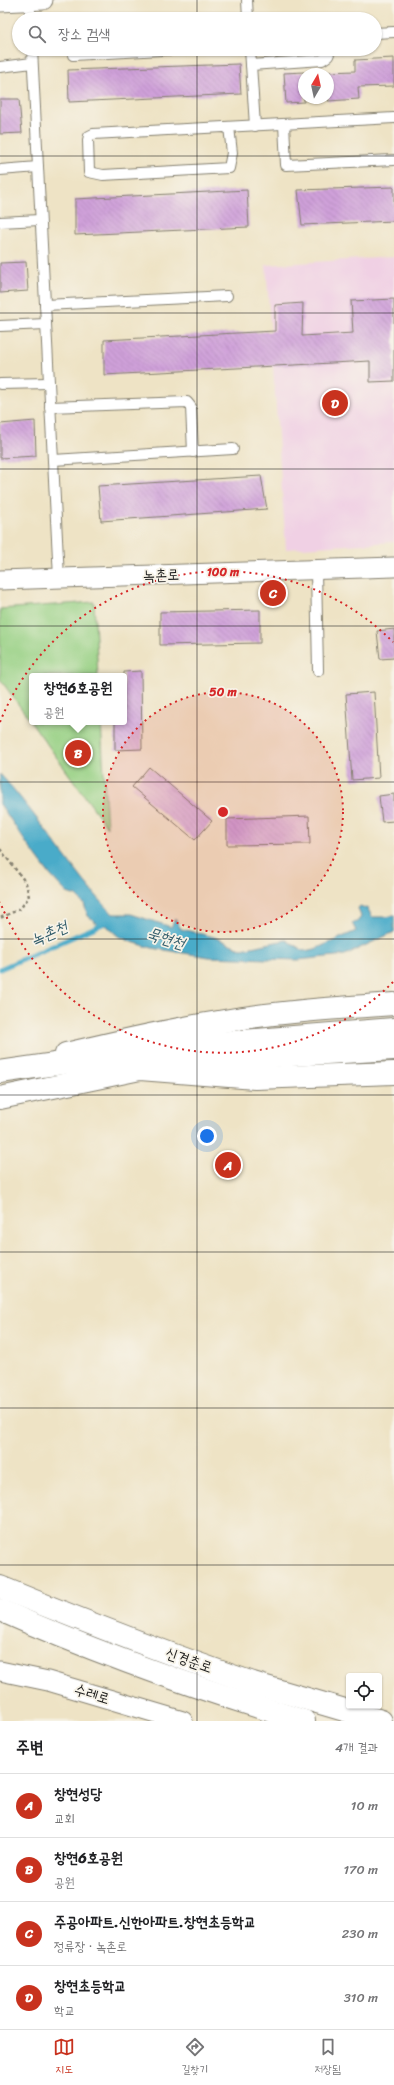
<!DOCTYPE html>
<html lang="ko">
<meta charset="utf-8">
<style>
:root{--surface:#fff;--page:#f2f2f2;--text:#202124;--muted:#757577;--line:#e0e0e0;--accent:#c8321e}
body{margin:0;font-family:Sriracha,"Poor Story",sans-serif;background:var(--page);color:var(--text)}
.controls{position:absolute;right:12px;bottom:12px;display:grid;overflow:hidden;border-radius:4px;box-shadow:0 1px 3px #0004}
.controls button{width:36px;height:36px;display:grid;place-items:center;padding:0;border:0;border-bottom:1px solid var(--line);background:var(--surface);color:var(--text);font:20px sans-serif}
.compass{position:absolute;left:298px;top:68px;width:36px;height:36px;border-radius:50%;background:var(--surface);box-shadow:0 1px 3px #0004;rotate:9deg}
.you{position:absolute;left:207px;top:1136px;width:14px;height:14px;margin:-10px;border:3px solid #fff;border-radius:50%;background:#1a73e8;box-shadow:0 0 0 6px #1a73e833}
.badge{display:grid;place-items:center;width:26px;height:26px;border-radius:50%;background:var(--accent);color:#fff;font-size:13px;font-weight:700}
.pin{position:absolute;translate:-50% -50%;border:2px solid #fff;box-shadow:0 1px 4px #0006}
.popup{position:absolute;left:29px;top:673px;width:98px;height:52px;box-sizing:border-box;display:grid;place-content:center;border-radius:4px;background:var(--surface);filter:drop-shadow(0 1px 3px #0005);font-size:13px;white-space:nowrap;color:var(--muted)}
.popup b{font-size:15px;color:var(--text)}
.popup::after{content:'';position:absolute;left:50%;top:100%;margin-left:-8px;border:8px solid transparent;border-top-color:var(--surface)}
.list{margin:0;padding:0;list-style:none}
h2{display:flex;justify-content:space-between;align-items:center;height:52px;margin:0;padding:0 16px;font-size:17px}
h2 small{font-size:13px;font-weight:400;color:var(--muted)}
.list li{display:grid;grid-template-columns:26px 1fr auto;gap:12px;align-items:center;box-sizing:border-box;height:64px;padding:0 16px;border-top:1px solid var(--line)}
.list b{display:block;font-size:15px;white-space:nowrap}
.list p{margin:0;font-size:13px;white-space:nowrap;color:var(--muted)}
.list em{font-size:13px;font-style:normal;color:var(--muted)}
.icon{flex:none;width:22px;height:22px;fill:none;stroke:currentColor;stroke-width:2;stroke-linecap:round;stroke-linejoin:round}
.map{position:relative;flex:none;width:394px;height:1721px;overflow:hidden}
.search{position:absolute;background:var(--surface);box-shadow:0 1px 3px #0004;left:12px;right:12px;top:12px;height:44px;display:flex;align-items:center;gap:10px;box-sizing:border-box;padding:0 14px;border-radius:22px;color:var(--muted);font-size:15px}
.sheet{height:308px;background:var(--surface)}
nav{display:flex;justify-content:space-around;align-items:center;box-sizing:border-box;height:56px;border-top:1px solid var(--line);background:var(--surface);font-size:11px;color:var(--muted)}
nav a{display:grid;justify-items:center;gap:2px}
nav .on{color:var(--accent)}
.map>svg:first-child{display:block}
.built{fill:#f0d0e4}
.green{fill:#96d083;stroke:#597650}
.water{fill:#4aabc9;stroke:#336472}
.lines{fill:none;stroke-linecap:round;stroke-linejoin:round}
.stream{stroke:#4aabc9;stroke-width:5}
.building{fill:url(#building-back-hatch)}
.service-casing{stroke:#858070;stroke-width:12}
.minor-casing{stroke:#858070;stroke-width:21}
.trunk-casing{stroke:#858070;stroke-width:24}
.motorway-casing{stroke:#858070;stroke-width:24}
.path{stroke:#858070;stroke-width:2.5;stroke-dasharray:3 3;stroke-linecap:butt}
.service{stroke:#fff;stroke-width:10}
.minor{stroke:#fff;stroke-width:19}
.trunk{stroke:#fff;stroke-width:22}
.motorway{stroke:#fff;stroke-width:22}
.grid{fill:none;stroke:#1c1c1c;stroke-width:1;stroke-opacity:0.55}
.ring{fill:none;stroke:#d62828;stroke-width:2;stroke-dasharray:2 4}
.labels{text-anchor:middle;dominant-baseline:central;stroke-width:3.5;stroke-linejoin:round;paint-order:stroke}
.street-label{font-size:15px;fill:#1c1c1c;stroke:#f7f3e8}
.water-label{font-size:16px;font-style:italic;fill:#315c6a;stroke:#f7f3e8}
.centre{fill:#d62828;stroke:#f7f3e8;stroke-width:2}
.ring-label{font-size:12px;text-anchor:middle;font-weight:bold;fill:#d62828;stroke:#f7f3e8;stroke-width:3.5;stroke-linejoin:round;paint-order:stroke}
</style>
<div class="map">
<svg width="394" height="1721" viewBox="0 0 394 1721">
<defs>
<pattern id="building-back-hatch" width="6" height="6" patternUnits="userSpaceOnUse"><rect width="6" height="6" fill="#cfa0d9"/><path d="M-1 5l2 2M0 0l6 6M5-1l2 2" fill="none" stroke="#b189ba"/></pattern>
</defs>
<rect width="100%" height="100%" fill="#f7f3e8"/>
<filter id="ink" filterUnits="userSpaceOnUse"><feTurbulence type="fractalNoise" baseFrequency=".025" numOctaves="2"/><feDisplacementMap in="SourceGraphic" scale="8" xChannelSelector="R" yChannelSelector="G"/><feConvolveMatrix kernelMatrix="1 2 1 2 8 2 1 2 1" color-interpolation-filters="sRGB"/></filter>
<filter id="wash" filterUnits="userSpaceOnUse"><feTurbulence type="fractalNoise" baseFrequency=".012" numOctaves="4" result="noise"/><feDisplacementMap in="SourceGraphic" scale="16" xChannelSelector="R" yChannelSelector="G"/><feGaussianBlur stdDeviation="0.9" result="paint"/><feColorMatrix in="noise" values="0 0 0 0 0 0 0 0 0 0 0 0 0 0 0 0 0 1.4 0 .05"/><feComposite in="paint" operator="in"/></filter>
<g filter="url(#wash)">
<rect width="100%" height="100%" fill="#eee3c5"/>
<polygon class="built" points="394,257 394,542 286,549 266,265"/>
<polygon class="green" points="94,602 98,676 32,676 32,722 101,722 107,827 0,679 0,609"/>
<path class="water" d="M0,774C41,818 71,871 113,914H131L171,927L175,919L181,929L214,937L242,949L286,940L304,951L315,949L356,931L352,923L357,922L361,917L358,908L360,906L368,909L372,917H387L394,915V932L345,955L298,960L209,957L152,948L132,942L118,936L106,925L98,924L88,916L84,904L76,896L67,893L51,876L27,844L0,804Z"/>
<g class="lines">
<polyline class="stream" points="0,969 107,922"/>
</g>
<g id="blocks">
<g class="building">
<polygon points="394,58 394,86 358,87 359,99 328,101 328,72 355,71 355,60"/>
<polygon points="239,64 241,94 69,102 68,70"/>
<polygon points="304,72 304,102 286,103 284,73"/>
<polygon points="0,99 19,99 22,133 0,134"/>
<polygon points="394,187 394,221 302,225 298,190"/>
<polygon points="247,190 249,227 75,235 75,199"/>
<polygon points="26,262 28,291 0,293 0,263"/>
<polygon points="394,299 394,381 370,382 370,361 104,375 104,340 275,331 275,305 303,303 302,336 353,333 351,301"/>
<polygon points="35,421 36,456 0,458 0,424"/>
<polygon points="261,476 267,509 101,521 98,486"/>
<polygon points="260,610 260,643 160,645 160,612"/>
<polygon points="394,629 394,658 380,659 377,631"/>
<polygon points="141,671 142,749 115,750 115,722 124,722 124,672"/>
<polygon points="374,692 379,778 352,780 346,694"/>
<polygon points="149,767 212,821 195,840 132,787"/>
<polygon points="394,794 394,821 382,822 379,796"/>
<polygon points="309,816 310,844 227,845 227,819"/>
</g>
</g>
</g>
<g filter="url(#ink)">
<use href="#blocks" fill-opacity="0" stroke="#858070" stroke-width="1"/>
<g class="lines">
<defs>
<g id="service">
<polyline points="247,0 248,19"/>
<polyline points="30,1 30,19"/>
<polyline points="375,33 394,32"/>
<polyline points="32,49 59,578"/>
<polyline points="250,49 255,126"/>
<polyline points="73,55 179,49"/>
<polyline points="251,65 322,60 328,56 331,49"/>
<polyline points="0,67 32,63"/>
<polyline points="284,124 286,165 394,160"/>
<polyline points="229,127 232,153 229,168 103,175 89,172 88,140 89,136 93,134 394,118"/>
<polyline points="0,170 38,167"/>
<polyline points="0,222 40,220"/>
<polyline points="45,305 227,296"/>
<polyline points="0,326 46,324"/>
<polyline points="0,384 49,383"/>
<polyline points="50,407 187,402 191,407 193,452"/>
<polyline points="53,460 233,449"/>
<polyline points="316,570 318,671"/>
</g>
<g id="minor">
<polyline points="0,2 43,0"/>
<polyline points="0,580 394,567"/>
<polyline points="0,1671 48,1681 183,1721"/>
</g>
<g id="trunk">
<path d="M66,1054C116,1042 167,1030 218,1022C276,1012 335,1008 394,1004"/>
<polyline points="0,1098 140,1069 255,1078 394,1073"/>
<path d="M0,1587C83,1621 167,1654 253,1683C296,1696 339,1708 381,1721"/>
<path d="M0,1610C99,1654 201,1690 304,1721"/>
</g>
<g id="motorway">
<polyline points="140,1069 241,1058 394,1049"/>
<polyline points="0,1072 179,1046 394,1029"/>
</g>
</defs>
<use href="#service" class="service-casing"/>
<use href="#minor" class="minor-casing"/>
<use href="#trunk" class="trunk-casing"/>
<use href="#motorway" class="motorway-casing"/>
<polyline class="path" points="0,849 26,883 29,897 20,909 0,918"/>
<use href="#service" class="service"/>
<use href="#minor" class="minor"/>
<use href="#trunk" class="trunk"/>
<use href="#motorway" class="motorway"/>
</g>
</g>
<path class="grid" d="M197,0V19M197,49V1721M0,156H394M0,313H394M0,469H394M0,626H394M0,782H394M0,939H394M0,1095H394M0,1252H394M0,1408H394M0,1565H394"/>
<circle cx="223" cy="812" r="120" fill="#d62828" fill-opacity=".12"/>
<g class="ring">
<circle cx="223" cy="812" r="120"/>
<path d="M393 982A240 240 0 0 1 0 902M0 722A240 240 0 0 1 393 642"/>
</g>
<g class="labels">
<g class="street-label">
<text transform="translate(161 575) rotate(-2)">녹촌로</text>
<text transform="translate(189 1660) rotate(19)">신경춘로</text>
<text transform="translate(92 1694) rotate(17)">수레로</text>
</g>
<g class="water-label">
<text transform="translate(49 933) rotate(-24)">녹촌천</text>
<text transform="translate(166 938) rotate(17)">묵현천</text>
</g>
</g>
<circle cx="223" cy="812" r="6" class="centre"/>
<g class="ring-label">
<text x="223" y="576">100 m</text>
<text x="223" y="696">50 m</text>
</g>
</svg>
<div class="controls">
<button><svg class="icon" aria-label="locate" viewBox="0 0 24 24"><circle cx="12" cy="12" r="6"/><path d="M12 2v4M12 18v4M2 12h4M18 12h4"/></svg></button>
</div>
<svg class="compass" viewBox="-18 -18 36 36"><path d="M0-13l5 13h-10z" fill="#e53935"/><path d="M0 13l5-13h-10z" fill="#757577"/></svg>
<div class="you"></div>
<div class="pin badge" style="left:228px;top:1165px">A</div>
<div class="pin badge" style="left:78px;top:753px">B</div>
<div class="popup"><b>창현6호공원</b>공원</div>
<div class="pin badge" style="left:273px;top:593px">C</div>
<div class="pin badge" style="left:335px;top:403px">D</div>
<div class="search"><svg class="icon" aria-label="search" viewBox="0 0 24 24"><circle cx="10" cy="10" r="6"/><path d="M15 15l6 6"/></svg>장소 검색</div>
</div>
<section class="sheet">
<h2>주변<small>4개 결과</small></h2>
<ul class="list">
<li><span class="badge">A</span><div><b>창현성당</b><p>교회</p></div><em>10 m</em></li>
<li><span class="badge">B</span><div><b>창현6호공원</b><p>공원</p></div><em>170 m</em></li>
<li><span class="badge">C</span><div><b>주공아파트.신한아파트.창현초등학교</b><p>정류장 · 녹촌로</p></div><em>230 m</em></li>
<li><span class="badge">D</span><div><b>창현초등학교</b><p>학교</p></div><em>310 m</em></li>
</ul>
</section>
<nav>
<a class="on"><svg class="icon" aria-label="map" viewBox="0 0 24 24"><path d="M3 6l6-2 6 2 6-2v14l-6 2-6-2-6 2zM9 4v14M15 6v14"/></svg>지도</a>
<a><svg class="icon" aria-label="directions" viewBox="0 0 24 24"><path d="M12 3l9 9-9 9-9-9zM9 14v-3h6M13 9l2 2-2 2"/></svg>길찾기</a>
<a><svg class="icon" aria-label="saved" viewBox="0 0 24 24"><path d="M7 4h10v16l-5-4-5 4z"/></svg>저장됨</a>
</nav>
